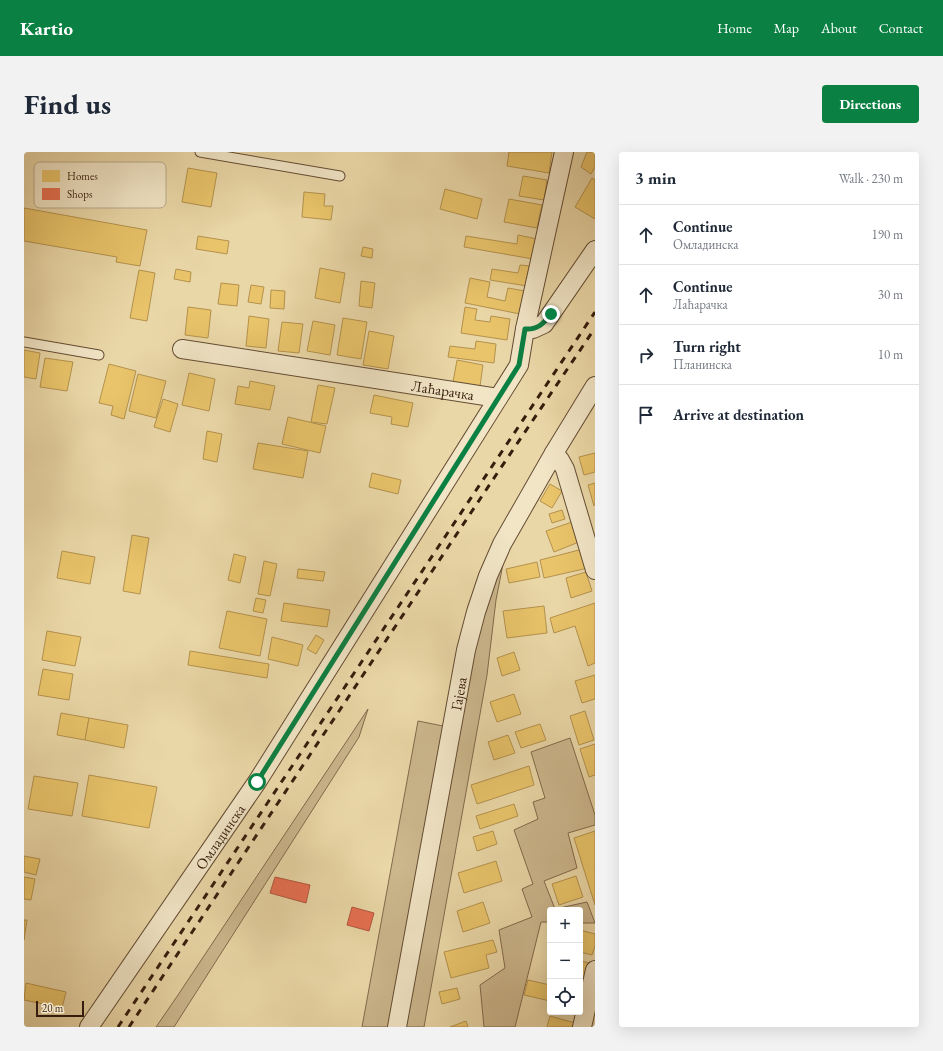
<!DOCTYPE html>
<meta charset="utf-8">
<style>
:root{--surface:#fff;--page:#f2f2f3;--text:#1f2937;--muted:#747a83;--line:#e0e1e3;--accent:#0b8043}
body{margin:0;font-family:"EB Garamond",serif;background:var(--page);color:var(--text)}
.controls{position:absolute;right:12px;bottom:12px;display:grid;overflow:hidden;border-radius:4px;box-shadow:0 4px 16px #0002}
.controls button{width:36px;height:36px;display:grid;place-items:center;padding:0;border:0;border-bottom:1px solid var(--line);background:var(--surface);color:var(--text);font:20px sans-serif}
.scale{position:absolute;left:12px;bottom:10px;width:48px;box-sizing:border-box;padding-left:4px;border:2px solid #371d0d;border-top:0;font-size:11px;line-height:14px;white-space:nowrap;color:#371d0d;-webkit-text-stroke:3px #f1e5c6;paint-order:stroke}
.stop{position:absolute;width:12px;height:12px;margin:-9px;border:3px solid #0b8043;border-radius:50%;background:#fff}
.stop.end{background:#0b8043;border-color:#fff;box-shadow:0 1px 4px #0008}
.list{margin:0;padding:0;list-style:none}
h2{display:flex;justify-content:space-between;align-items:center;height:52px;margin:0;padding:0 16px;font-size:17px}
h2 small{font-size:13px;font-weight:400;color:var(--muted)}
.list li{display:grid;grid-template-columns:26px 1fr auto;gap:12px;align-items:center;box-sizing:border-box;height:60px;padding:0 16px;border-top:1px solid var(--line)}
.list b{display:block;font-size:15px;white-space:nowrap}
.list p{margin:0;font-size:13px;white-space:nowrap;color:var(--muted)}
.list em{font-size:13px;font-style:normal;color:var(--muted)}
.icon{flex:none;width:22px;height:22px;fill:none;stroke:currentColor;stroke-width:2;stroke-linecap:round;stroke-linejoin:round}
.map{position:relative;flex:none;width:571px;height:875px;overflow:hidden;border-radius:4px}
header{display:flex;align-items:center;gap:24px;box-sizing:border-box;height:56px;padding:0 20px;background:var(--accent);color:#fff}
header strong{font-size:19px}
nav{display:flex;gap:22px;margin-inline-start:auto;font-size:14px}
.intro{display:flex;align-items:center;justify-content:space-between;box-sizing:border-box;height:96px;padding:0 24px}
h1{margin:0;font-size:28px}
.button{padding:10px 18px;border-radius:4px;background:var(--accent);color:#fff;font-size:14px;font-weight:700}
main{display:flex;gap:24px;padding:0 24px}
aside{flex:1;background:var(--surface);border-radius:4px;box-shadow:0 4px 16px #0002}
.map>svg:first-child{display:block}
.green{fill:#ccb78d;stroke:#826a4d}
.homes{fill:#e9c46a;stroke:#b4924e}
.shops{fill:#e76f51;stroke:#b2563d}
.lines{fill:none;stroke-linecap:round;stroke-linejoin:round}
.service-casing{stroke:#644c34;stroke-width:11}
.minor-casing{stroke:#644c34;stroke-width:20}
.service{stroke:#f1e5c6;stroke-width:9}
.minor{stroke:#f1e5c6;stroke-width:18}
.rail{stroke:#371d0d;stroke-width:3;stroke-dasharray:7 7;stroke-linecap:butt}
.route{stroke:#0b8043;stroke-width:5}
.labels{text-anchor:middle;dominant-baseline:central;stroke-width:4;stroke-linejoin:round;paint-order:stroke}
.street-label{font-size:15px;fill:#371d0d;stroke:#f1e5c6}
.key{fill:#f1e5c6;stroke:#b9a98e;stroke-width:1}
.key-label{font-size:11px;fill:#371d0d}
</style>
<header>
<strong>Kartio</strong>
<nav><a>Home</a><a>Map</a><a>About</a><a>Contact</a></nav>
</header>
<div class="intro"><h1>Find us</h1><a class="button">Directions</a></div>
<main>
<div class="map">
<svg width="571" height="875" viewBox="0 0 571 875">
<rect width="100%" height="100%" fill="#ead7a7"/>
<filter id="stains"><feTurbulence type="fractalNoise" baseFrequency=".005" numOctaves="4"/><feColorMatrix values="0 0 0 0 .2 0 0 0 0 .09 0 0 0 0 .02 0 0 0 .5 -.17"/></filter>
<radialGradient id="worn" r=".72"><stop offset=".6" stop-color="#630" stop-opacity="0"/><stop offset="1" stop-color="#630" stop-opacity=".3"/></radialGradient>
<g class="green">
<polygon points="489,361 472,448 463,523 400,875 338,875 394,569 419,574 450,444"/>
<polygon points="344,557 335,585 150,875 132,875 154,843"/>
<polygon points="546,586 571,663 571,673 544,681 553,716 520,729 531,757 563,750 571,771 556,771 556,758 526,758 526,770 517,770 491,875 460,875 456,833 481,816 475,778 508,765 498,737 509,732 490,678 514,667 509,650 521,646 507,600"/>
</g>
<g class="homes">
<polygon points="485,0 528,0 525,21 483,14"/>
<polygon points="563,0 571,0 571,15 567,22 557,15"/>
<polygon points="164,16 193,21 187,55 158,50"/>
<polygon points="499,24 523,28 520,48 495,44"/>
<polygon points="568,26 571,28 571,67 551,55"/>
<polygon points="421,37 458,47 453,67 416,57"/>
<polygon points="280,40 301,42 300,54 309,54 307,68 278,65"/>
<polygon points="485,47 518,53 513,76 480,70"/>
<polygon points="0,56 123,78 116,114 92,110 93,105 0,89"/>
<polygon points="494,83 513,87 509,107 440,95 442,84 493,92"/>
<polygon points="174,84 205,89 203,102 172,97"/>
<polygon points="339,95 349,97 348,106 337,104"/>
<polygon points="496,113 506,114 503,134 466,128 468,117 494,121"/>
<polygon points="296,116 321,121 316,151 291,146"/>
<polygon points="152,117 167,120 166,130 150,127"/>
<polygon points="115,118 131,121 123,169 106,166"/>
<polygon points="446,126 466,130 463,145 481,149 484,136 501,139 496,162 441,151"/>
<polygon points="337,129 351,131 348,156 335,154"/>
<polygon points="197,131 215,133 213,154 194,152"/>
<polygon points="227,133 240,135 237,152 224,150"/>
<polygon points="247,138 261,139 260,157 246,156"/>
<polygon points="164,155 187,158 184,186 161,183"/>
<polygon points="441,155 453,157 451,168 466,170 467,164 486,167 483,188 437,181"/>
<polygon points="225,164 245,167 242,196 222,194"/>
<polygon points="319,166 343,170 337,207 313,203"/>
<polygon points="289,169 311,173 306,203 283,199"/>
<polygon points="258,170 279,172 275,201 254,199"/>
<polygon points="345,179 370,184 364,217 339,213"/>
<polygon points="452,189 472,192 470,211 424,205 426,194 451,197"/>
<polygon points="0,198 16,201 12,227 0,225"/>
<polygon points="21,206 49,210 43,239 16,235"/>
<polygon points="433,208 459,213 456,234 429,230"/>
<polygon points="85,212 112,219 100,267 87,263 89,254 75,251"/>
<polygon points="165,221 191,227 185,259 158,253"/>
<polygon points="114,222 142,229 132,266 105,259"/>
<polygon points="226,229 251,234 246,258 211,252 214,234 225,236"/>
<polygon points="294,233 311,236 303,272 287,270"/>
<polygon points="350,243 389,251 384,275 367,272 368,265 346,261"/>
<polygon points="139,247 154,252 146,280 130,275"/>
<polygon points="264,265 302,274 296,301 258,292"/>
<polygon points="183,279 198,282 193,310 179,307"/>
<polygon points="234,291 284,299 279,326 229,317"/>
<polygon points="571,301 571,320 560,323 555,305"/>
<polygon points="348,321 377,328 374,342 345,335"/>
<polygon points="571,331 571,353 570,354 564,333"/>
<polygon points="526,332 538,339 528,356 516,349"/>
<polygon points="538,358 541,367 528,371 525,362"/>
<polygon points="548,370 555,390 530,400 522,379"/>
<polygon points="108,383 125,386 116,442 99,439"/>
<polygon points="559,397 564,416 520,426 516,408"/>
<polygon points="38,399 71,405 66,432 33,426"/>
<polygon points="210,402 222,405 216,431 204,428"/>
<polygon points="240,409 253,412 246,444 234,442"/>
<polygon points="513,410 516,425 485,431 482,417"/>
<polygon points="274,417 301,420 299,429 273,426"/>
<polygon points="562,420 568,439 547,446 542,426"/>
<polygon points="232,446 242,448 239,461 229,459"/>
<polygon points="260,451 306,458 303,475 257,469"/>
<polygon points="571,451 571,511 564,514 551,474 530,481 526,466"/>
<polygon points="520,454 523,481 483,486 479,459"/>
<polygon points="203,459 243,467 236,504 195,496"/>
<polygon points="23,479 57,485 51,514 18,508"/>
<polygon points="292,483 300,488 292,502 283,497"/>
<polygon points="248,485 279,493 274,514 244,507"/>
<polygon points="166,499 245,512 243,526 164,513"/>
<polygon points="490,500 496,518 478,524 473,506"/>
<polygon points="19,517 49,522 45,548 14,543"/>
<polygon points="571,523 571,547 558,551 551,529"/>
<polygon points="490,542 497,562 473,570 466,550"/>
<polygon points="561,559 570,588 555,593 546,564"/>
<polygon points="37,561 65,566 61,588 33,583"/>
<polygon points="65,566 104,573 100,596 61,588"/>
<polygon points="516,572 522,588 497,596 491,580"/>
<polygon points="484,583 491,601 470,608 464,590"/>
<polygon points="571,592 571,623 565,625 556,597"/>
<polygon points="505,614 510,633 453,652 447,633"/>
<polygon points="65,623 133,635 125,676 58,664"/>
<polygon points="10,624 54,631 48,664 4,657"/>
<polygon points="490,652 494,664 456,677 452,664"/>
<polygon points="469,679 473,692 453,699 449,685"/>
<polygon points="571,679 571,753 550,686"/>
<polygon points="0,704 16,707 12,723 0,720"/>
<polygon points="472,709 478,729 440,741 434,721"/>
<polygon points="552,724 559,745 535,753 528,732"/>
<polygon points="0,725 11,727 7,748 0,747"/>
<polygon points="459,750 466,771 439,780 433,759"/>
<polygon points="0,768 3,768 0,788"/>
<polygon points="556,778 571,782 571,794 568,803 556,800"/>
<polygon points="469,788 473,800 462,803 465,816 427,826 420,800"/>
<polygon points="556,809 566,811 561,832 556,831"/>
<polygon points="504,828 526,833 526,849 500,843"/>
<polygon points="2,831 42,840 38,856 0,848"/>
<polygon points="433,836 436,847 418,852 415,840"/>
<polygon points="526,864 555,872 554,875 523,875"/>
<polygon points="442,869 444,875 426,875"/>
</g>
<g class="shops">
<polygon points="251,725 286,733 282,751 246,741"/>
<polygon points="328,755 350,761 345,779 323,773"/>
</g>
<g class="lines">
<defs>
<g id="service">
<polyline points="176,0 316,24"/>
<polyline points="0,190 75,203"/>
</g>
<g id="minor">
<polyline points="501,177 509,177 520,172 571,98"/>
<path id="s1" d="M158,197L474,246"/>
<polyline points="530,301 536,308 541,317 571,418"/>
<path id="s2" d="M65,875L233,630L495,213L501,177L540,0"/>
<path id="s3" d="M373,875L442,498L452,460L464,424L478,392L530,301L571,234"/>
<polyline points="558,875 571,818"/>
</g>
</defs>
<use href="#service" class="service-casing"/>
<use href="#minor" class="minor-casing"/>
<use href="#service" class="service"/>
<use href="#minor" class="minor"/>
<g class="rail">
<polyline points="94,875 571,160"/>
<polyline points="105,875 472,323 571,176"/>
</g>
</g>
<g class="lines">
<path class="route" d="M233,630L495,213L501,177C514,178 520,171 527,162"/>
</g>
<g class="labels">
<g class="street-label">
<text stroke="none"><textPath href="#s1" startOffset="264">Лаћарачка</textPath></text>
<text stroke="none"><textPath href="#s3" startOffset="339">Гајева</textPath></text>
<text stroke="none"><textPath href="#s2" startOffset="231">Омладинска</textPath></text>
</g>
</g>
<rect x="10" y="10" width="132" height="46" rx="6" class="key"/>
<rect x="18" y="18" width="18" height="12" fill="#e9c46a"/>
<rect x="18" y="36" width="18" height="12" fill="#e76f51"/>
<g class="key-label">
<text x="43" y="28">Homes</text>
<text x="43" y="46">Shops</text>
</g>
<rect width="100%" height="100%" filter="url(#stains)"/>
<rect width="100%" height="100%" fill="url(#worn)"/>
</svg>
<div class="controls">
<button>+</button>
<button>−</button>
<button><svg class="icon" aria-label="locate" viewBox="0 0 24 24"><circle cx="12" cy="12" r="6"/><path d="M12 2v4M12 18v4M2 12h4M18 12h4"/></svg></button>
</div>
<div class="scale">20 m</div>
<div class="stop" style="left:233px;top:630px"></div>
<div class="stop end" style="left:527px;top:162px"></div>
</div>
<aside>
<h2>3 min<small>Walk · 230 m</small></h2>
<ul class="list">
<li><svg class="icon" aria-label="ahead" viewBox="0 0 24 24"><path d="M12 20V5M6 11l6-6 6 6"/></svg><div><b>Continue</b><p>Омладинска</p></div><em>190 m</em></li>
<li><svg class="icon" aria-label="ahead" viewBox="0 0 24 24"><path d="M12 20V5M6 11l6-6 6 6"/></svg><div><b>Continue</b><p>Лаћарачка</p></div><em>30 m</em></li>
<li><svg class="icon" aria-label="right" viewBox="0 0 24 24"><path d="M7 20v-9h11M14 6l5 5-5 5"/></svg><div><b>Turn right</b><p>Планинска</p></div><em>10 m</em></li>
<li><svg class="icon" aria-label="arrive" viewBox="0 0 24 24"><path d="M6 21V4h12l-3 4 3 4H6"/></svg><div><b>Arrive at destination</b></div></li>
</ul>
</aside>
</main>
